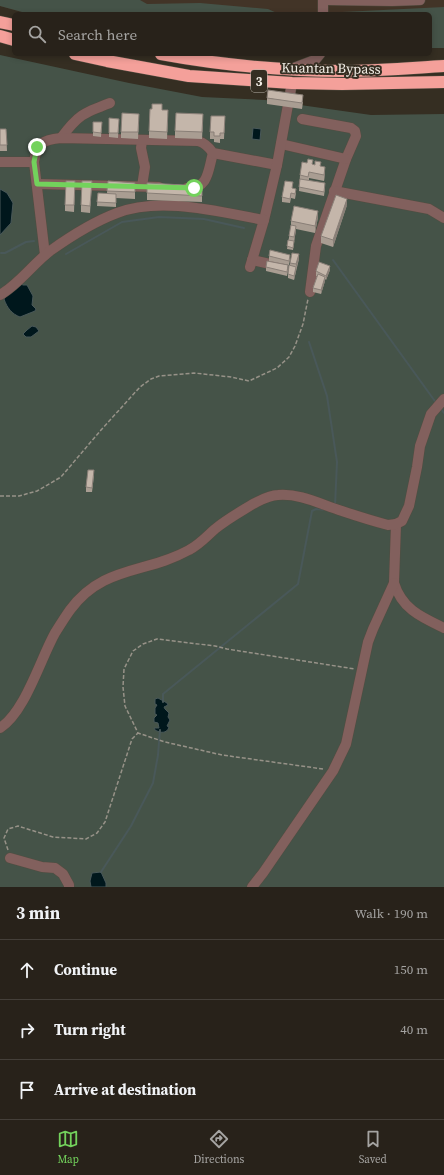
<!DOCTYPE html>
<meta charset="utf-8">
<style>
:root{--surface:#28221a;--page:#302a23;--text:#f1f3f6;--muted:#a5a4a2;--line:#443f39;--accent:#73d25c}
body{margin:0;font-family:"Source Serif 4",serif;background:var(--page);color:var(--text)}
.stop{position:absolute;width:12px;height:12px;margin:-9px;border:3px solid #73d25c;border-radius:50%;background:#fff}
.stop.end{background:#73d25c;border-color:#fff;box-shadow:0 1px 4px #0008}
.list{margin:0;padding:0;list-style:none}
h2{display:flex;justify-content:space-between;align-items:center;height:52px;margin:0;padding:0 16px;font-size:17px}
h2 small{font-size:13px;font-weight:400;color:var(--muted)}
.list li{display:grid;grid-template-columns:26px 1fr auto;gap:12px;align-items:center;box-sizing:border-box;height:60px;padding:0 16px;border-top:1px solid var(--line)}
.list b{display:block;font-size:15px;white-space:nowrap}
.list em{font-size:13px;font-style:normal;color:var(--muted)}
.icon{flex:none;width:22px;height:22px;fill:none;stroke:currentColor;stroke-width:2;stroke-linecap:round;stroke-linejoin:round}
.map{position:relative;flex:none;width:444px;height:887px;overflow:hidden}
.search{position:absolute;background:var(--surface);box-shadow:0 2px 6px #0003;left:12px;right:12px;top:12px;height:44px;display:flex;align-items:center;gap:10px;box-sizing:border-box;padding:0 14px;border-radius:6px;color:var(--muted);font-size:15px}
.sheet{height:232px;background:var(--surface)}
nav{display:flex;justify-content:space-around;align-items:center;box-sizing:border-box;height:56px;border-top:1px solid var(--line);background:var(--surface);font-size:11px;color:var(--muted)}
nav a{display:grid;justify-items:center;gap:2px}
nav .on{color:var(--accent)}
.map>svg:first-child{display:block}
.education{fill:#423427}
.green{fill:#455348}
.water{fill:#00171c;stroke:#495859}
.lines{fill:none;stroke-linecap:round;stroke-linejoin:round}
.stream{stroke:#495859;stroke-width:2}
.minor-casing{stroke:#534d41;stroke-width:11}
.highway-casing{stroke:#534d41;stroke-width:13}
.path{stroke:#979288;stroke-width:1.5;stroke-dasharray:4 2;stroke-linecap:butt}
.minor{stroke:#82605d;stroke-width:10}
.highway{stroke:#f4a09a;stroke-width:12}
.wall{fill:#a99d92}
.shaded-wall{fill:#897f77}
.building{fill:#c4b6aa;stroke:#897f77}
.route{stroke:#73d25c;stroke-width:5}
.labels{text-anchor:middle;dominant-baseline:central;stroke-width:4;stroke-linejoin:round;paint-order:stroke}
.shield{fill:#352e22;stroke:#b9b4ab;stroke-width:1}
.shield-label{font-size:13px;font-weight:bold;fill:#f2eee6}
.street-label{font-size:14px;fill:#f2eee6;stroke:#352e22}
</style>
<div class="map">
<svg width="444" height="887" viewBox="0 0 444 887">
<rect width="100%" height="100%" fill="#352e22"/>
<polygon class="education" points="0,0 444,0 444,48 430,48 430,14 22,14 22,12 0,6"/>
<g class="green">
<polygon points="0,0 140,0 147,4 200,3 268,9 279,14 22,14 22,12 0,6"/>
<polygon points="444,7 444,48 430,48 430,14 337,14 342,12"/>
<polygon points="0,55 129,83 202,97 265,100 371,115 444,114 444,887 0,887"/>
</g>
<g class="water">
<polygon points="253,128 261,129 260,140 252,139"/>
<polygon points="0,189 7,193 13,203 11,223 0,235"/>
<path d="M19,283L23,285H27L33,296L32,305L36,309L35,311L20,317C12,314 7,308 4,299Z"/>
<polygon points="32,326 36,327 39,331 31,337 26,337 23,334 27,330"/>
<path d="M158,698L167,703L168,705L164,707L165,709L169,713L168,717L170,720L167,726L169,727C167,734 160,733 155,730L154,728H159L158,723L154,722V718L157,715L155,714V708L157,705L155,704V699Z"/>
<polygon points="101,872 106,883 106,887 91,887 90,881 92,873"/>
</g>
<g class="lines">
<g class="stream">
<polyline points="1,253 5,253 26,242 34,241"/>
<polyline points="66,254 122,222 159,217 204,219 244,228"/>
<polyline points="333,260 437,404"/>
<polyline points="309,342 327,396 337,462 335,506"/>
<polyline points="441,409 444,413"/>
<polyline points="163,702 163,694 298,584 312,511 316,509 327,510"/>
<polyline points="101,872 131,826 153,783 158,755 160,730"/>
</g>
<defs>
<g id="minor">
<polyline points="327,0 392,1 420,0"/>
<polyline points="323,14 323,0"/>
<polyline points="294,68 315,60 320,54"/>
<polyline points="302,119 351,128 355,131 356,136 346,159 316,246 310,292"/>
<path d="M61,138C78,115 83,113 110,103"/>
<polyline points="142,141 141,148 145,167 142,186"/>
<polyline points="281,144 346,159"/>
<polyline points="0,162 34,162"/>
<polyline points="37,184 159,187"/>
<path d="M187,188C209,189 208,170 213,153"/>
<polyline points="334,191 429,209 444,218"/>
<path d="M45,255L34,162C37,143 42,140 61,138L198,141C205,143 209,147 213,153L277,165"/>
<polyline points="252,260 279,266"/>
<polyline points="250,267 264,220 277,165 292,83"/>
<path d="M0,295C19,284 33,264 50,251C71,236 93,222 117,213C161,196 219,212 264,220"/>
<path d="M396,524L394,583C402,609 421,617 444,628"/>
<path d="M0,728C25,712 40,660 55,633C60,625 65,617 70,610C103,565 146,574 189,550C199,545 207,536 215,529C227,519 240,512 253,504C261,500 269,495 278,495C300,493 322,505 342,511C357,516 373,521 388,525L396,524L402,521L409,506L417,467L420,446L431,414L444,399"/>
<polyline points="10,858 42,867 55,868 63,874 69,885 69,887"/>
<polyline points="252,887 263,873 333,771 346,744 368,642 373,629 394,583"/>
</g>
<g id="highway">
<polyline points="0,22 14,25"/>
<polyline points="0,36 14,40"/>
<polyline points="75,54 107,61 189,76 292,83 342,84 444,82"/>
<path d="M161,54C221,65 284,71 346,71C379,71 412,68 444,66"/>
</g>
</defs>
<use href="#minor" class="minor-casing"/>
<use href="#highway" class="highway-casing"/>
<g class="path">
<polyline points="0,496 19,496 37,491 61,477 101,430 140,387 151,379 159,376 194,373 231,377 249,381 277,368 289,357 295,346 303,324 308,299"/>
<polyline points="323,769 222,755 165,742 138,733 125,706 123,687 124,669 133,651 143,644 157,639 215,646 227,649 355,669"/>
<polyline points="8,850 4,838 8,829 18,826 53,837 86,839 97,833 105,822 132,739 138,733"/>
</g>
<use href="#minor" class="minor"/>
<use href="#highway" class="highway"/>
</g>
<g class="wall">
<polygon points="267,98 303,102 302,109 267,104"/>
<polygon points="162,110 168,116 167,139 149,138 149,131"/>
<polygon points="225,116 224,139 220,139 220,143 214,142 214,139 210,139 210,132"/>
<polygon points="109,118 119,119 118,138 109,137"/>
<polygon points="139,120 138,139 121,138 121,132"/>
<polygon points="203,121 202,139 175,138 175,131"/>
<polygon points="93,122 102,122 101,137 93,136"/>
<polygon points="0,129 6,129 7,151 0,151"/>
<polygon points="313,164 321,166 325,173 324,181 309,178 309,180 325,188 324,196 299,191 300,175"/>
<polygon points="75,181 74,212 65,211 65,205"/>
<polygon points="92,181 90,213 81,212 81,205"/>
<polygon points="108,181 135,189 135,199 116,198 116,207 97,206 98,193 107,193"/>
<polygon points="147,183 202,186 202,202 147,200"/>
<polygon points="293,188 296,193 295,199 291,198 290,203 282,202 282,197"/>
<polygon points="347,205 333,247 321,243 321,236"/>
<polygon points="318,217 315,233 296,229 293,250 287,249 291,226 291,221"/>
<polygon points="269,256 290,259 289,265 269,261"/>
<polygon points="299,259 294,280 288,278 288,274 290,265 290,263"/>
<polygon points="266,267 288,270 287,276 266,271"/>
<polygon points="330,270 326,280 325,279 325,281 321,294 313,292 313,288 317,276 316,276 316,271"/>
<polygon points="94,475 92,492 86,492 86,487"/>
</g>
<g class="shaded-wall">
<polygon points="325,167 325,173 324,181 324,175"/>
<polygon points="347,199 347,205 333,247 333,240"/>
<polygon points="318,211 318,217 315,233 315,226"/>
<polygon points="296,226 296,231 294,241 294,237"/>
<polygon points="299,254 299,259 296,268 296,264"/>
<polygon points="330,266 330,270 326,280 326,276"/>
<polygon points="296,267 296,271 294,280 294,276"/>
<polygon points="325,277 325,281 321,294 321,290"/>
</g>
<g class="building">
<polygon points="268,90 303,95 302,103 267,98"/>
<polygon points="152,104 162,104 162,110 168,110 167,132 149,131 150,109 152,109"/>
<polygon points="122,113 139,114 138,132 121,132"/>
<polygon points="176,113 203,114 202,132 175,131"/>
<polygon points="211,116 225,116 224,133 220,133 220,136 214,136 214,132 210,132"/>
<polygon points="109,118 119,119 118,133 109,133"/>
<polygon points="93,122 102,122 101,133 93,132"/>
<polygon points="0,129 6,129 7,145 0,145"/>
<polygon points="308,159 313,160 312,164 315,165 315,161 321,162 320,166 325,167 324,175 309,172 308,177 300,175 302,162 307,163"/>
<polygon points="300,179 325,183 324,192 299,187"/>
<polygon points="66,181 75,181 74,205 65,205"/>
<polygon points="82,181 92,181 90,206 81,205"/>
<polygon points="108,181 135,183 135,192 107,191"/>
<polygon points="285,181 293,182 292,188 296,189 295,194 291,193 290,199 282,197"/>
<polygon points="147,183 202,186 202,196 147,193"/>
<polygon points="98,193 116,194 116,203 97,202"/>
<polygon points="336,195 347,199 333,240 321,236"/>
<polygon points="294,206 318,211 315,226 291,221"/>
<polygon points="291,225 296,226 294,237 289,236"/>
<polygon points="288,240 294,241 293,248 287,246"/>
<polygon points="270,250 290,255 289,261 269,256"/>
<polygon points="292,253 299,254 296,264 290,263"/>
<polygon points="267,261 288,265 287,272 266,267"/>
<polygon points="319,262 330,266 326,276 316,271"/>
<polygon points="289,265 296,267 294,276 288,274"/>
<polygon points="318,274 325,277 321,290 313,288"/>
<polygon points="88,470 94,470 92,488 86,487"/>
</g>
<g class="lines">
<polyline class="route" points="37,147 34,162 37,184 194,188"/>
</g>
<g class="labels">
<rect class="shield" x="251" y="70" width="16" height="22" rx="3"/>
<g class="shield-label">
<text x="259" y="81">3</text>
</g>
<g class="street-label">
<text transform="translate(331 68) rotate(1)">Kuantan Bypass</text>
</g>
</g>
</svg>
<div class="stop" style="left:194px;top:188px"></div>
<div class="stop end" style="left:37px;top:147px"></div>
<div class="search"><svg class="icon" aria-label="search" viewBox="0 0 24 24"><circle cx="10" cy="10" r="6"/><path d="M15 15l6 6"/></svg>Search here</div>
</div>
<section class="sheet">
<h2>3 min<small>Walk · 190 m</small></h2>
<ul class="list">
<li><svg class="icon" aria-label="ahead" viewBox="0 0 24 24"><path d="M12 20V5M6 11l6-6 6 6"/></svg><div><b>Continue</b></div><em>150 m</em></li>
<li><svg class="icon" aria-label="right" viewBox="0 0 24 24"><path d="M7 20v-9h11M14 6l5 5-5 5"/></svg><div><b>Turn right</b></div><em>40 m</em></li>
<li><svg class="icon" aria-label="arrive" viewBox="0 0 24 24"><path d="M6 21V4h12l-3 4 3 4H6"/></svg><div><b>Arrive at destination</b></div></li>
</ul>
</section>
<nav>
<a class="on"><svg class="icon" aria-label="map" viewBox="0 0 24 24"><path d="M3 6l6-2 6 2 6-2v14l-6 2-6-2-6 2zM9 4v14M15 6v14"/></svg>Map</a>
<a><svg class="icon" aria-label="directions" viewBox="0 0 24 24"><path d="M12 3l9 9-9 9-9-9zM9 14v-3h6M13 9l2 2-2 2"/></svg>Directions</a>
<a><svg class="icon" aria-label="saved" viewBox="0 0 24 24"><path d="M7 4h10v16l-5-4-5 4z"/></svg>Saved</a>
</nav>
